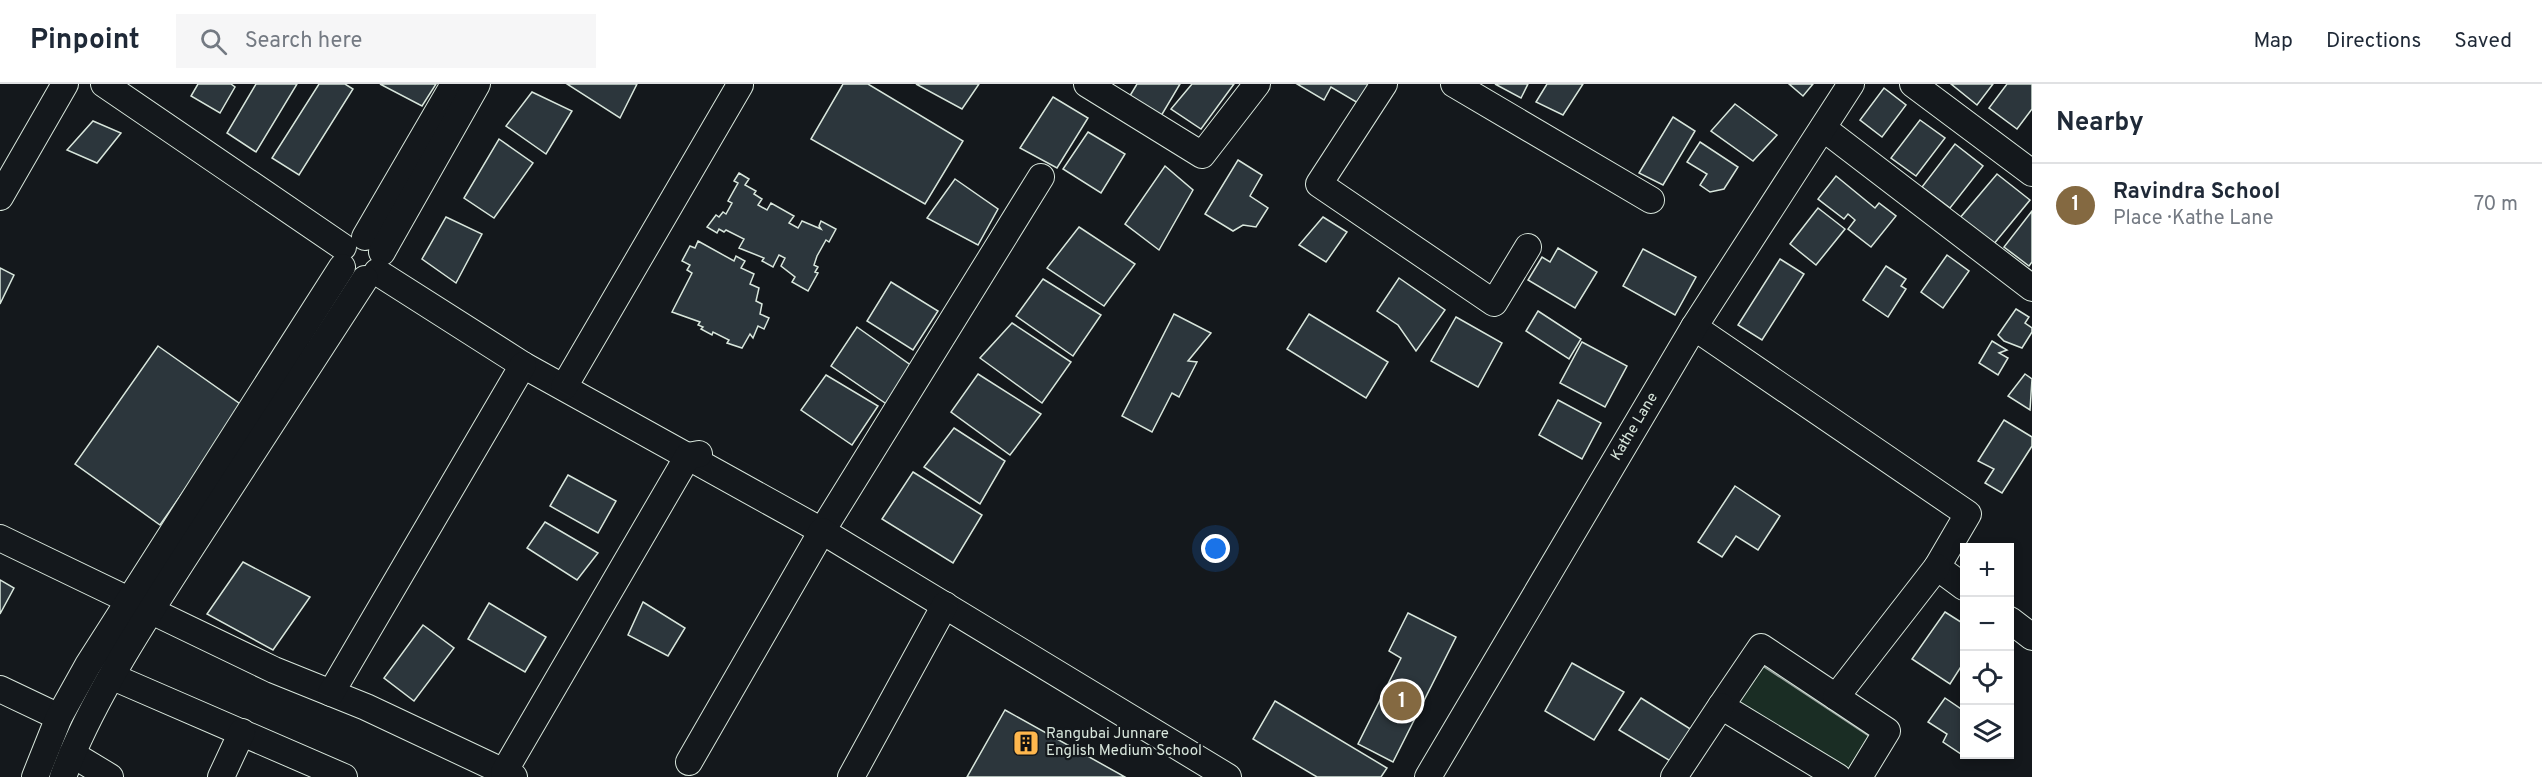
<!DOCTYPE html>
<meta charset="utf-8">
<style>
:root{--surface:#fff;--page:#f6f6f7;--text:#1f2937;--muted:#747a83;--line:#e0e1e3;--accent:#846941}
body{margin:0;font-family:Overpass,sans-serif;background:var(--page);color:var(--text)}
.controls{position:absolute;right:18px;bottom:18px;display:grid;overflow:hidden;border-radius:0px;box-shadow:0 3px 9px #0003}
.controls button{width:54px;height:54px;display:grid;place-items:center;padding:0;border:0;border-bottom:2px solid var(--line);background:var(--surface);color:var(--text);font:30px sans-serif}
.you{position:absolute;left:1216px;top:465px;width:21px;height:21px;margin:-15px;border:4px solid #fff;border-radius:50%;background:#1a73e8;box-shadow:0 0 0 9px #1a73e833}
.badge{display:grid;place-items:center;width:39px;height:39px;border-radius:50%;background:var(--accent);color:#fff;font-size:20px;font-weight:700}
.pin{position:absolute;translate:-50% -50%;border:3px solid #fff;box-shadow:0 2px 6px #0006}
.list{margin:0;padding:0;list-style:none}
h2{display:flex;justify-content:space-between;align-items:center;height:78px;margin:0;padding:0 24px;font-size:26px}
h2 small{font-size:20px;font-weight:400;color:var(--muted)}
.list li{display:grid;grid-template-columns:39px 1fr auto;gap:18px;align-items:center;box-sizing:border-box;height:84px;padding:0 24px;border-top:2px solid var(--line)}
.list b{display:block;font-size:22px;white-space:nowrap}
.list p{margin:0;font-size:20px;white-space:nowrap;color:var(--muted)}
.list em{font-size:20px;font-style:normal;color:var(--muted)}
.icon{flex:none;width:33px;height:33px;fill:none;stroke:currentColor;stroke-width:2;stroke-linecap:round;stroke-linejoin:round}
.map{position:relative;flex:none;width:2032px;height:693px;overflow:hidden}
header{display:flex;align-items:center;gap:36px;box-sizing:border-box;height:84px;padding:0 30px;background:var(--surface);border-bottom:2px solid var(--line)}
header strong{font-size:28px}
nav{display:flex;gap:33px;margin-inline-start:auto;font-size:21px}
.search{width:420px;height:54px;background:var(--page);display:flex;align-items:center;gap:15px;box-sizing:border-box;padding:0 21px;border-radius:0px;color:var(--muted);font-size:22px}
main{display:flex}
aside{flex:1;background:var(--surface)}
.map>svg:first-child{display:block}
.green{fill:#1a2d24;stroke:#939e99;stroke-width:1.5}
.building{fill:#2c363c;stroke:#d8e6dc;stroke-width:1.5}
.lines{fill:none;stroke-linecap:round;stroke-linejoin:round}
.minor-casing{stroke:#d8e6dc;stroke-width:28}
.minor{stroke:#14181c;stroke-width:26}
.labels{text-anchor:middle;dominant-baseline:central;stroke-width:4.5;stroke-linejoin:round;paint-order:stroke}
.street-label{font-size:15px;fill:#d8e6dc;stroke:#14181c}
.poi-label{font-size:15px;fill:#d8e6dc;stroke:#14181c;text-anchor:start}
</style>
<header>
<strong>Pinpoint</strong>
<div class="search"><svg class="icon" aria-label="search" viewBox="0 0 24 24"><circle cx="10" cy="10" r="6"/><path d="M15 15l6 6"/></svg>Search here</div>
<nav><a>Map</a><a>Directions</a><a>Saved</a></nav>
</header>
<main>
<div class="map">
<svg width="2032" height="693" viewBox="0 0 2032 693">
<rect width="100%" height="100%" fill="#14181c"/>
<polygon class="green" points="1763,582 1869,652 1848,686 1738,619"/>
<g class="building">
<polygon points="198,0 231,0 235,3 220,29 191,12"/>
<polygon points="256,0 297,0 256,68 227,49"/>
<polygon points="319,0 345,0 353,5 299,91 272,74"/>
<polygon points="380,0 436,0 422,22"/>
<polygon points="567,0 637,0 620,34"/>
<polygon points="843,0 868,0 963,57 925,120 811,55"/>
<polygon points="916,0 979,0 962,25"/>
<polygon points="1137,0 1180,0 1161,32 1128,15"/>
<polygon points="1192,0 1234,0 1201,45 1171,25"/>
<polygon points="1297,0 1370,0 1358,19 1331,3 1324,16"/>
<polygon points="1495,0 1528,0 1521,14"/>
<polygon points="1547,0 1583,0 1563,31 1536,18"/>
<polygon points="1789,0 1813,0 1803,12"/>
<polygon points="1951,0 1993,0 1977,21"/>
<polygon points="2007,0 2032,0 2032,25 2017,45 1989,24"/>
<polygon points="1884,4 1906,21 1882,53 1860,36"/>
<polygon points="532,8 572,27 546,70 506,42"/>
<polygon points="1053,13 1088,34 1057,84 1020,64"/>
<polygon points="1735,20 1777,51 1753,77 1711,47"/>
<polygon points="1673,33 1695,47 1663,101 1639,89"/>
<polygon points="1920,36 1945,54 1916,92 1891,74"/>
<polygon points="93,37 121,49 97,79 67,66"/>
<polygon points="1088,48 1125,70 1101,109 1063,85"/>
<polygon points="499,55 533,79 494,134 464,114"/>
<polygon points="1700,58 1738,83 1724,105 1710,108 1700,101 1707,90 1687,78"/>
<polygon points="1955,60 1983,82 1950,124 1922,103"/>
<polygon points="1238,76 1262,91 1250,112 1268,124 1256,143 1243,141 1233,147 1205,130"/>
<polygon points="1165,82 1193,106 1159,166 1125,140"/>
<polygon points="739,89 749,95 745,101 756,107 754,110 762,115 758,121 767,126 771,119 794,132 789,139 798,144 802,137 821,145 819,142 821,137 836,145 829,158 826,156 817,172 814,181 818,183 815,188 818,189 808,207 792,198 795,193 781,182 785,174 779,171 773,183 762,177 764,174 739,164 744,155 726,146 724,148 719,145 717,149 707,143 716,131 719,133 723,128 726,130 732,119 728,117 738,99 734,97"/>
<polygon points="1997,90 2030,116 1993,161 1959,135"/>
<polygon points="1836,92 1875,124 1879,119 1896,132 1871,163 1848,145 1855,136 1848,130 1844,135 1818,115"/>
<polygon points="955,95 998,125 978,161 927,134"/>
<polygon points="1818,124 1845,145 1816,181 1790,160"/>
<polygon points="2032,127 2032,178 2029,182 2004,163"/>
<polygon points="446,133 482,150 456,199 422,175"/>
<polygon points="1323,133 1347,148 1326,178 1299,161"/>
<polygon points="1079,143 1135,180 1104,222 1047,184"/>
<polygon points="698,157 734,177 736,172 745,177 741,184 754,190 750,200 759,204 756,217 762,220 760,230 769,234 764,245 758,242 753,254 750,250 742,264 727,259 729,256 713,248 712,251 701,245 703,243 698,241 700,238 672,228 692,189 687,186 690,181 682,177 690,162 695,164"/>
<polygon points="1558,164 1597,188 1575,224 1528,196 1542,173 1550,178"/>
<polygon points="1643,165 1696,193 1675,231 1623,202"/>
<polygon points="1947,171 1969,187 1943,224 1921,208"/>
<polygon points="1780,175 1804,190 1762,256 1738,241"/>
<polygon points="1886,182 1906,195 1901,202 1906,205 1888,233 1863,216"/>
<polygon points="0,184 14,191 0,220"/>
<polygon points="1399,194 1445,226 1416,267 1398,241 1377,227"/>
<polygon points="1043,195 1101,231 1073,272 1016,232"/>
<polygon points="891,198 938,227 913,266 867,237"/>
<polygon points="2016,225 2029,233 2025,239 2032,244 2032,248 2022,264 2004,257 1998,251"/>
<polygon points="1538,227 1581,255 1569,275 1526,247"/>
<polygon points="1174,230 1211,249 1188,277 1197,278 1179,313 1172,309 1152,348 1122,332"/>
<polygon points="1309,230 1388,278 1366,314 1287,265"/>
<polygon points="1456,233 1502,259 1478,303 1431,277"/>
<polygon points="1012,239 1071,278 1042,319 980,274"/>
<polygon points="857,243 912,282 888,321 831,282"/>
<polygon points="1992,257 2007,266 1999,269 2008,274 1998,291 1979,279"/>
<polygon points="1582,258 1627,282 1605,323 1560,299"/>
<polygon points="158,262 243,322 160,441 75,380"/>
<polygon points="978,290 1041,330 1010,371 951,328"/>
<polygon points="2025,290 2032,295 2030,326 2008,312"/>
<polygon points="826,291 878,322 852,361 801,326"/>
<polygon points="1558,316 1601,339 1582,375 1539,351"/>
<polygon points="2004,336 2032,353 2032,362 2002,409 1985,399 1994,385 1978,377"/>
<polygon points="954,344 1005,377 980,420 924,383"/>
<polygon points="913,388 982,431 953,479 882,435"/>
<polygon points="568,391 616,417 598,449 550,422"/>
<polygon points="1735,402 1780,432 1758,466 1736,452 1722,473 1698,458"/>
<polygon points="545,438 598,469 577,496 527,464"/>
<polygon points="243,478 310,513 273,566 207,530"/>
<polygon points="0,496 14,504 0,530"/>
<polygon points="643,518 685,544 668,572 628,551"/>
<polygon points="489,519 546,553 525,588 468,555"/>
<polygon points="1945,528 1964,540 1964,578 1950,600 1912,575"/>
<polygon points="1408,529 1456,553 1393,678 1358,660 1401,574 1389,567"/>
<polygon points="423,541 454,564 414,617 384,594"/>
<polygon points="1572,579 1624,608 1594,656 1545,627"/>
<polygon points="1641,614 1692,646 1672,678 1619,646"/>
<polygon points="1945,614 1964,627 1964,672 1943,658 1947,650 1928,638"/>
<polygon points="1275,617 1387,684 1381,693 1317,693 1253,655"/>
<polygon points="1005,626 1125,693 967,693"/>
</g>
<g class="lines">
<defs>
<g id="minor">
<polyline points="104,0 343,163"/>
<polyline points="1087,0 1202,71 1257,0"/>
<polyline points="1384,0 1319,100 1494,219 1528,163"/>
<polyline points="1454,0 1651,116"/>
<polyline points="1913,0 2032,89"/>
<polyline points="1823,44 2032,204"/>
<polyline points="0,113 65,0"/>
<polyline points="365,153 454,0"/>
<polyline points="382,168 477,0"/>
<polyline points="377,188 523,281 822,447 1041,93"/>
<polyline points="1694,243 1968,430 1937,483 1964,503"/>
<polyline points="564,303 740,1"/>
<polyline points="0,454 274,586 366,623 504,688"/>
<polyline points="2010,536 2032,553"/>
<polyline points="113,593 344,693"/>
<polyline points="0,605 59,633"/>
<polyline points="331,609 523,281"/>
<polyline points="1836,613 1761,563 1721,622 1838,693"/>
<polyline points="72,670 110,693"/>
<polyline points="689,678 822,447 1228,693"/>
<polyline points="35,693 59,633 88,581 342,183"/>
<path d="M63,693C91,616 149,529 194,459C251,371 308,283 365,195"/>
<polyline points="221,693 242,648"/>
<polyline points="514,693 504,688 688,372 699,370"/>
<polyline points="851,693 945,521"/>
<polyline points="1428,693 1694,243 1851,0"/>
<polyline points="1674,693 1721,622"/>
<polyline points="1859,693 1887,647 1836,613 1937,483"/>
</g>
</defs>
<use href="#minor" class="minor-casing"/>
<use href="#minor" class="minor"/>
</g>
<defs>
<symbol id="building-square" viewBox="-11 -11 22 22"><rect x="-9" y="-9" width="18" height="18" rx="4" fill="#ffb74d" stroke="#14181c"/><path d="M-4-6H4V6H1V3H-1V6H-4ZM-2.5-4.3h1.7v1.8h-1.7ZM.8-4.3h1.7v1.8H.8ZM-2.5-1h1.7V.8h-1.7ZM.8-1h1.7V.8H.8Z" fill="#111"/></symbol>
</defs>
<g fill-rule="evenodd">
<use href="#building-square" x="1011" y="644" width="30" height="30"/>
</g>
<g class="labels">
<g class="street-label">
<text transform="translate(1635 343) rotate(-59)">Kathe Lane</text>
</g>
<g class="poi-label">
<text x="1046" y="650">Rangubai Junnare<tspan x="1046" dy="17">English Medium School</tspan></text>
</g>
</g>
</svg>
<div class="controls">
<button>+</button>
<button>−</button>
<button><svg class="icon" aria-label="locate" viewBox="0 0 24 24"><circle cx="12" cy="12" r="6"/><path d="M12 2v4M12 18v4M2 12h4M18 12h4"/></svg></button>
<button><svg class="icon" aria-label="layers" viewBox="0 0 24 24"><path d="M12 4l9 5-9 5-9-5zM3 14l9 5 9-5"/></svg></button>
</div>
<div class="you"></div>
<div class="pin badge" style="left:1402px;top:617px">1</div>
</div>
<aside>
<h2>Nearby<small></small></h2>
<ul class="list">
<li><span class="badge">1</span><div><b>Ravindra School</b><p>Place · Kathe Lane</p></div><em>70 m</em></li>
</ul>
</aside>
</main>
